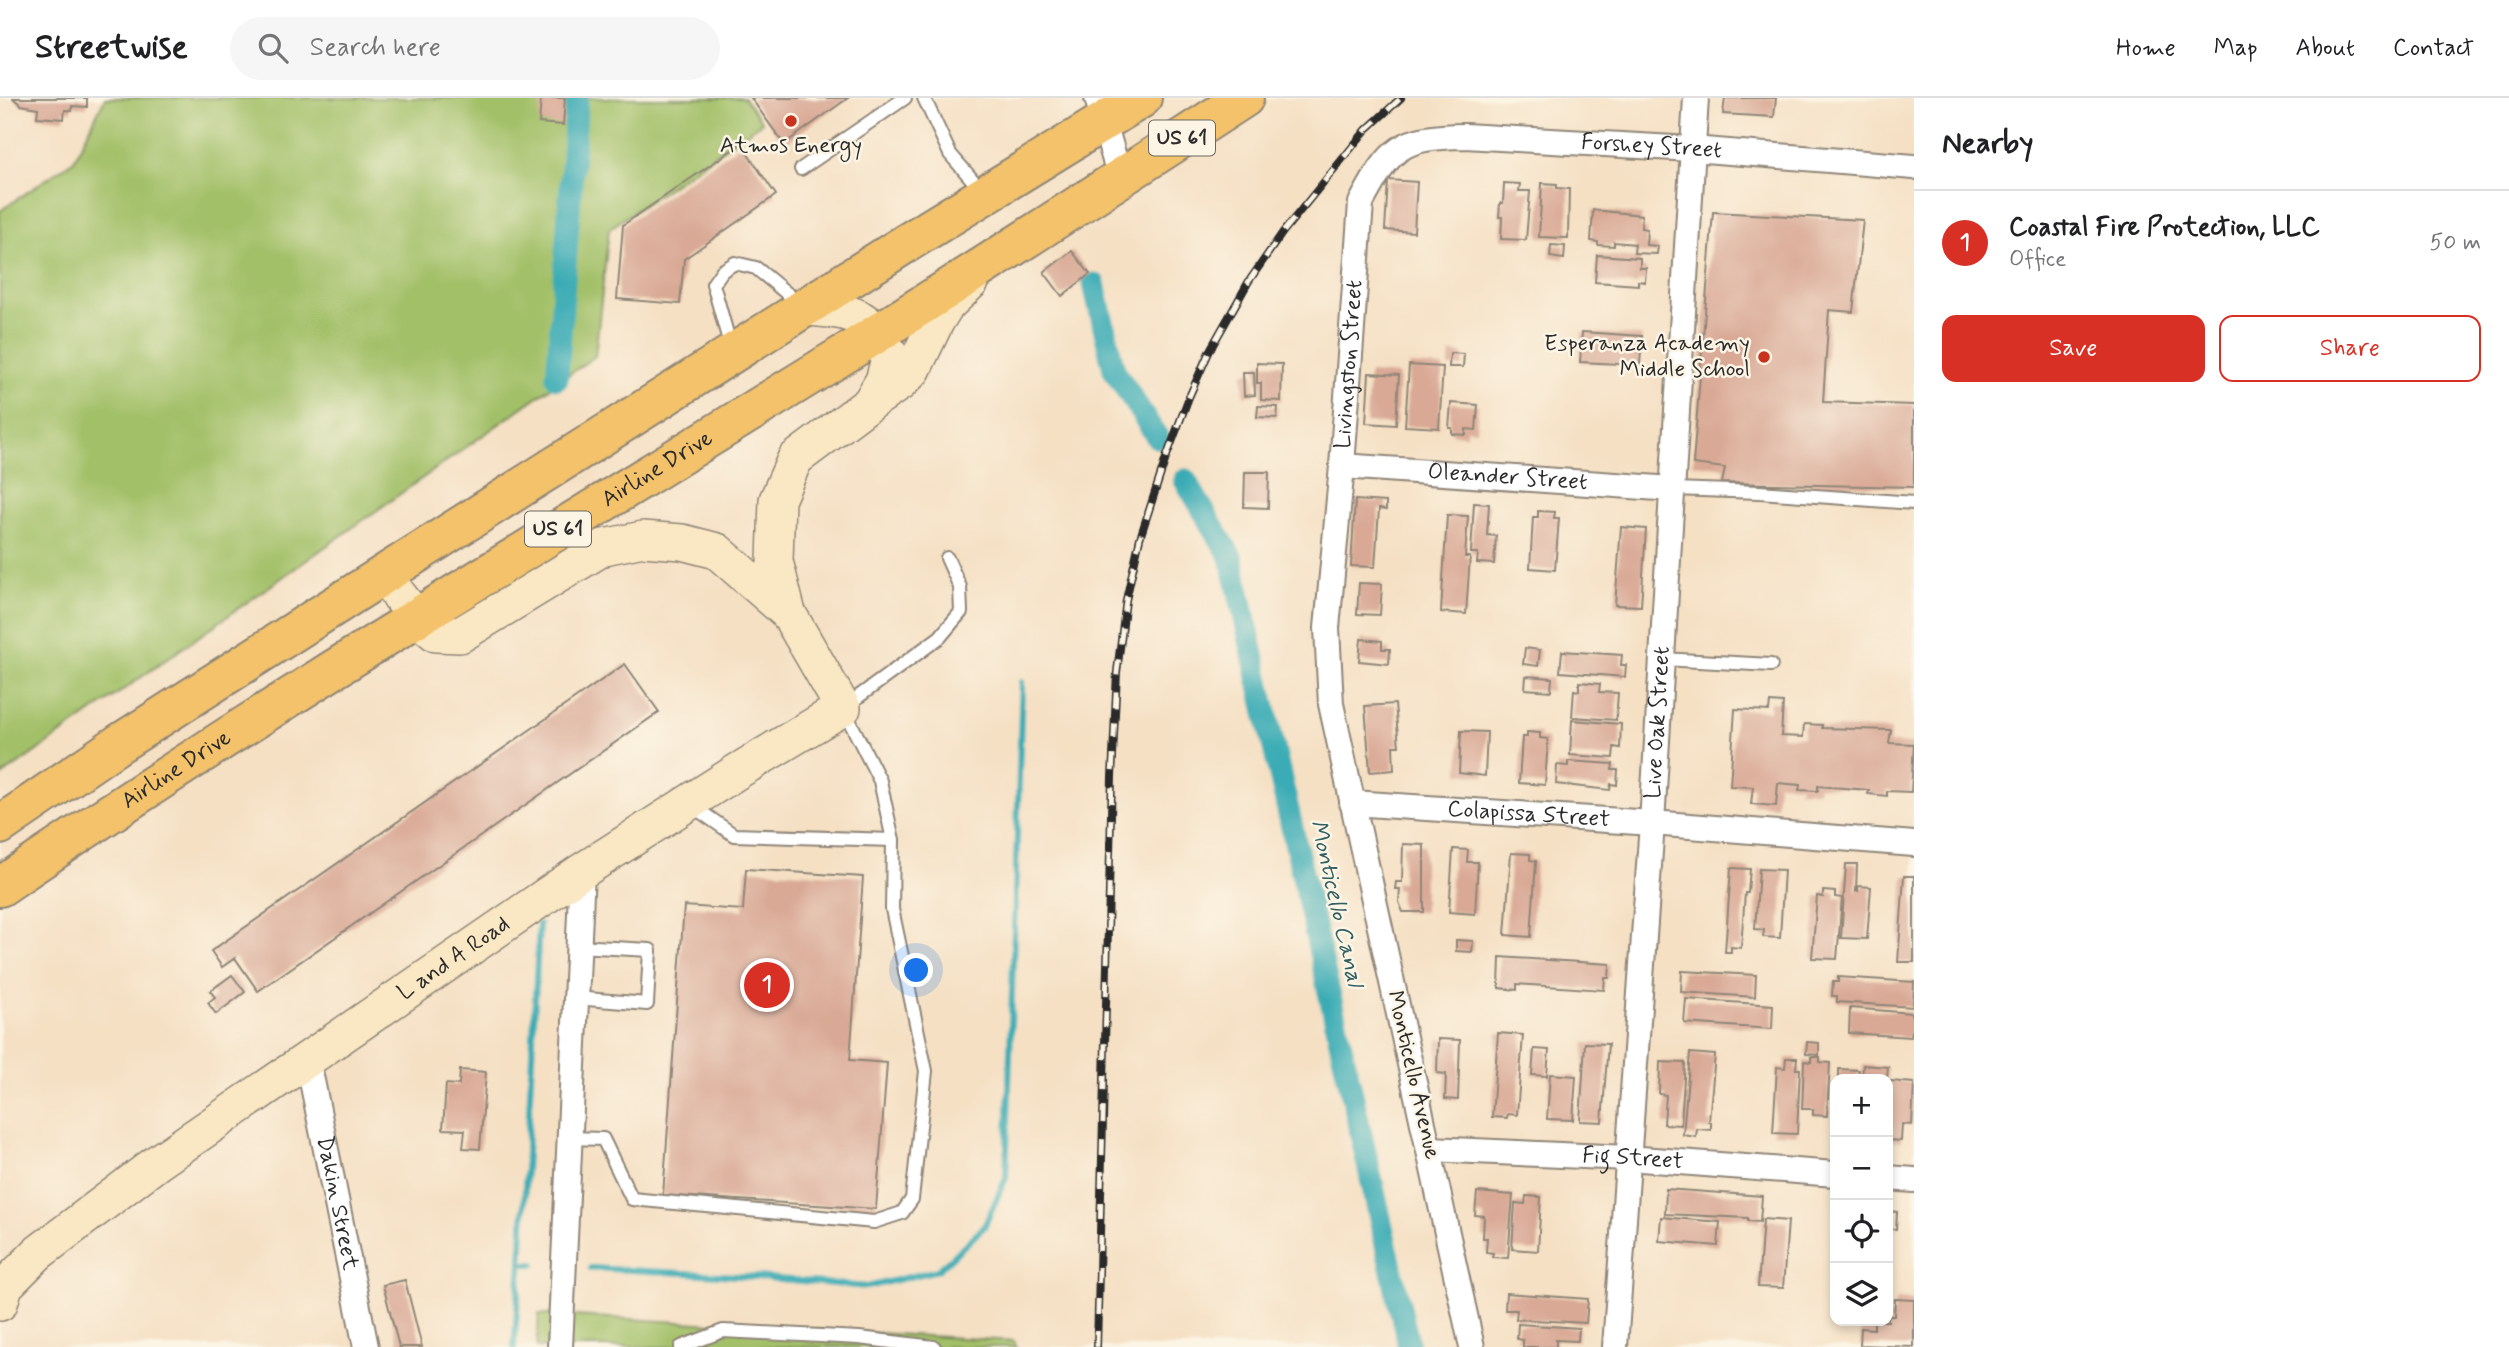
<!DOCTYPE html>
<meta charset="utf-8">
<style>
:root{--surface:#fff;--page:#f6f6f6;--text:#202124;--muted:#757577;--line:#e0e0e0;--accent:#d93025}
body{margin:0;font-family:Mynerve,sans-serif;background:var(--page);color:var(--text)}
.controls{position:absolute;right:21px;bottom:21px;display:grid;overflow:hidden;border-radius:14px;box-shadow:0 4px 10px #0003}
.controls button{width:63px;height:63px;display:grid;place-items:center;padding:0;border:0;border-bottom:2px solid var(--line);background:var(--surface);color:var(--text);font:35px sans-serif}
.you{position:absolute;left:917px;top:873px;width:24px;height:24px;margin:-18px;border:5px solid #fff;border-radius:50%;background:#1a73e8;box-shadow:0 0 0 10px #1a73e833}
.badge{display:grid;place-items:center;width:46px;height:46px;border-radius:50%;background:var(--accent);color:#fff;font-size:23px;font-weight:700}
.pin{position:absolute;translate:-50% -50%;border:4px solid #fff;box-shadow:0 2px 7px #0006}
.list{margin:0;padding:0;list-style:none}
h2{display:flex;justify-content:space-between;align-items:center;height:91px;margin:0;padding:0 28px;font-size:30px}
h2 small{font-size:23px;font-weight:400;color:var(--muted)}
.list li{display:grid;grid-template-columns:46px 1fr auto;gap:21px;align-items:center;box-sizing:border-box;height:105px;padding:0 28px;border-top:2px solid var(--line)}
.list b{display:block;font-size:26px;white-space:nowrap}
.list p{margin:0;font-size:23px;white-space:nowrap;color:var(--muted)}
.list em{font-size:23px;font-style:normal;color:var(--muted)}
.actions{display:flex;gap:14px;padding:21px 28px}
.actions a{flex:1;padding:16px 0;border:2px solid var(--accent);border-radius:14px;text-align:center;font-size:24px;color:var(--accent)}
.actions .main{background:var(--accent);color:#fff}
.icon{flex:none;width:38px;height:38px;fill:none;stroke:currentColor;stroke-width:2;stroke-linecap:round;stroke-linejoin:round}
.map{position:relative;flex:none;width:1914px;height:1249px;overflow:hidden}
header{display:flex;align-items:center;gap:42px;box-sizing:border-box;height:98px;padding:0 35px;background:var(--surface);border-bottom:2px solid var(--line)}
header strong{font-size:33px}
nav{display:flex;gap:38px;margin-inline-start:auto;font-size:24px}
.search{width:490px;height:63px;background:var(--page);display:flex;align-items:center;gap:18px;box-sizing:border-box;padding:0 24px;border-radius:38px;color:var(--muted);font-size:26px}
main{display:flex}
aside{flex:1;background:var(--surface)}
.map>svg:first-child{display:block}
.green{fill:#a2c068;stroke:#66764a;stroke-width:2}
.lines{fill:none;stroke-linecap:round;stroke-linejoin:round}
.stream{stroke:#3aacb5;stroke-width:6}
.canal{stroke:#3aacb5;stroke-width:23}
.building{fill:#d9a995}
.lane-casing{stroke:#908678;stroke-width:16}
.street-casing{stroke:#908678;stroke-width:28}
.secondary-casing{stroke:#908678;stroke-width:38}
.highway-casing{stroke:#908678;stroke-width:42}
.lane{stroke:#fff;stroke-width:12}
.street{stroke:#fff;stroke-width:24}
.secondary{stroke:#fae7c3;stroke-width:35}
.highway{stroke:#f3c26a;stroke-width:38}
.rail-casing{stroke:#2b2b2b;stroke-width:8}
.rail{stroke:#fcf5e5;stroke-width:5;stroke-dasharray:16;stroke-linecap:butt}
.poi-dot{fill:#c8321e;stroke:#fcf5e5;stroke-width:2.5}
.labels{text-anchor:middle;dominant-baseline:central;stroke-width:5;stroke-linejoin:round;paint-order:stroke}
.shield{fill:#fcf5e5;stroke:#6a6863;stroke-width:2}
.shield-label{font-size:21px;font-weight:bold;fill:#2b2b2b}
.poi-label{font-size:23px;fill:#2b2b2b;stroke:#fcf5e5}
.street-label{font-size:23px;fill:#2b2b2b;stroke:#fcf5e5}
.water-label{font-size:24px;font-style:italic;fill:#315f62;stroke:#fcf5e5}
</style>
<header>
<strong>Streetwise</strong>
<div class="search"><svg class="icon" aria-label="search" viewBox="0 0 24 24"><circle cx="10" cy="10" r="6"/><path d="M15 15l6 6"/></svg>Search here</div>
<nav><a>Home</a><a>Map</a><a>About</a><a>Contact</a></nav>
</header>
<main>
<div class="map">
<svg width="1914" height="1249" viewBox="0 0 1914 1249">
<rect width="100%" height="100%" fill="#fcf5e5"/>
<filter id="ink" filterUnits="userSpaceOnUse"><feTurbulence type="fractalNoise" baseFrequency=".0143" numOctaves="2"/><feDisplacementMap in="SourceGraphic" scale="14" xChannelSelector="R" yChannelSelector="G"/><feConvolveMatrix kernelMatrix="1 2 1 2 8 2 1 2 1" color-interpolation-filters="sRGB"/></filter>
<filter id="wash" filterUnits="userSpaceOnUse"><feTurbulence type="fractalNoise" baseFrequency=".00686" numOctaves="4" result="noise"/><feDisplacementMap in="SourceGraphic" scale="28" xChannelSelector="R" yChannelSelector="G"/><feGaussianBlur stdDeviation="1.57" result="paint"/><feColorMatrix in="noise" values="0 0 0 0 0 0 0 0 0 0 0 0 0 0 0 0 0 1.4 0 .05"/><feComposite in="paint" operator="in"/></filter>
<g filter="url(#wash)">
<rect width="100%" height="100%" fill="#f5e0c4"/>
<g class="green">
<polygon points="105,0 744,0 762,24 609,131 595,258 0,679 0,113 74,62"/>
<polygon points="539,1216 1014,1243 1016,1249 537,1249"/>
</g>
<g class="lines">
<g class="stream">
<polyline points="521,1166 534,1166"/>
<polyline points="591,1170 757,1179 867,1189 938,1172 984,1129 1006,1080 1022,584"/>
<polyline points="514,1249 521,1166 539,826"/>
</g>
<g class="canal">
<polyline points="1094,186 1114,272 1157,339"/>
<polyline points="557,280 577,0"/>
<polyline points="1185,382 1231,459 1409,1249"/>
</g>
</g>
<g id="blocks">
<g class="building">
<polygon points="13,0 87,0 87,9 72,8 72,13 65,12 64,21 37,19 38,10 21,7"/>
<polygon points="541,0 565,0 563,27 539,25"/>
<polygon points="751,0 848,0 784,46"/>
<polygon points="1725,0 1776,0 1774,19 1723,16"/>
<polygon points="741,46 776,97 684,161 680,206 617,201 623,127"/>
<polygon points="1388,82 1417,84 1414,134 1385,132"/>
<polygon points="1504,85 1520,86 1519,93 1530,93 1526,142 1501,141 1502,119 1499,119 1500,105 1503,105"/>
<polygon points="1542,85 1557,86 1557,90 1569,91 1568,140 1539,139"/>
<polygon points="1593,112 1642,117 1641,130 1647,131 1646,147 1658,148 1657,156 1634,155 1635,146 1614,144 1614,148 1598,147 1598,144 1591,143"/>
<polygon points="1713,114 1863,122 1853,214 1829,212 1823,304 1914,307 1914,389 1722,385 1725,370 1693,366"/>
<polygon points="1551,147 1565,148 1564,161 1550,159"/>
<polygon points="1072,153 1090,176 1062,198 1044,174"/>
<polygon points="1597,157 1640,160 1640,170 1646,170 1645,184 1638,183 1638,187 1595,184"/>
<polygon points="1582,234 1642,238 1640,267 1580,264"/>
<polygon points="1450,255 1464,256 1463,269 1449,269"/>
<polygon points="1257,265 1282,266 1281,303 1261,302 1261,285 1257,285"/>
<polygon points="1409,267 1443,269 1439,330 1405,328"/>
<polygon points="1243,274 1254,274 1255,297 1244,298"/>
<polygon points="1369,275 1399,277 1396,327 1366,325"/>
<polygon points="1451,305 1478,307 1476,332 1466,331 1466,337 1452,336 1452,330 1449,330"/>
<polygon points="1258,308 1278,309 1277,320 1257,319"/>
<polygon points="1245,374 1269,374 1268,410 1244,409"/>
<polygon points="1355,402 1386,404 1386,412 1379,411 1375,469 1351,468"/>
<polygon points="1474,405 1489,406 1487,437 1496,438 1494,466 1477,465 1478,455 1471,455"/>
<polygon points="1538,413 1555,414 1554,420 1559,420 1555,472 1530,470 1533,419 1538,419"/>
<polygon points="1447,417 1468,418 1465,459 1470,459 1466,516 1441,514"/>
<polygon points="1621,429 1646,431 1641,508 1615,507"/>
<polygon points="1359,485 1382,486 1380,517 1357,516"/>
<polygon points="1361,541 1382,543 1382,551 1390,551 1389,566 1359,563"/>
<polygon points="1525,550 1540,552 1538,568 1523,566"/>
<polygon points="1562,553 1622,557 1621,567 1626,567 1625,579 1560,574"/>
<polygon points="625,566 659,614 258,893 235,860 222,869 211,853"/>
<polygon points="1526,578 1552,580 1551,593 1525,591"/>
<polygon points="1579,584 1600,586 1599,594 1618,595 1616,622 1572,619 1574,592 1579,593"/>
<polygon points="1770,604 1783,605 1781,638 1803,639 1804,626 1822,627 1822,630 1891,632 1889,645 1914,646 1911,694 1887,693 1887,698 1868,696 1869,692 1818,688 1818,693 1799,692 1800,687 1778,685 1776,708 1751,706 1753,689 1730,688 1735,611 1769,613"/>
<polygon points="1395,606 1399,648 1393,648 1394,672 1370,674 1365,608"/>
<polygon points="1572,622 1621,626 1620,650 1614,649 1613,660 1570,657"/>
<polygon points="1461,633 1487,634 1485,678 1459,675"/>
<polygon points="1527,634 1540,635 1540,640 1548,641 1545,687 1519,685 1522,639 1527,639"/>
<polygon points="1568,663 1613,666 1612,672 1618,672 1617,687 1611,686 1610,692 1556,686 1557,667 1568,668"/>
<polygon points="1403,746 1424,747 1424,814 1403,814 1399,804 1400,791 1395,791 1396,784 1402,784"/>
<polygon points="1453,751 1468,752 1467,764 1478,764 1475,816 1449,814"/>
<polygon points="1511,755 1530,756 1530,762 1536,763 1531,839 1505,837"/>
<polygon points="1846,766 1857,766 1856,793 1858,793 1858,788 1871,789 1867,841 1841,840"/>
<polygon points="1731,770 1750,771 1748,795 1745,795 1741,850 1731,849 1731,854 1725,854"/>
<polygon points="746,771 863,779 850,962 887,965 876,1111 663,1097 684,808 743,812"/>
<polygon points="1759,771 1784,772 1780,840 1763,839 1764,832 1755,831"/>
<polygon points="1904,778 1914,778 1914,864 1898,864"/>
<polygon points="1823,793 1835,794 1835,799 1842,800 1837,861 1812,860 1817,798 1823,799"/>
<polygon points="1456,842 1473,843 1472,854 1456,853"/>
<polygon points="1500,859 1610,866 1609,880 1605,880 1604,892 1517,886 1517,892 1499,890"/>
<polygon points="1682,873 1756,877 1755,899 1681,894"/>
<polygon points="232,877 245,894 216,916 208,905 215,899 210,893"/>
<polygon points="1838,879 1914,884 1913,909 1837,904 1837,898 1832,898 1833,884 1838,884"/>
<polygon points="1686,901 1773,907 1772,931 1684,925"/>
<polygon points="1850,910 1912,915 1914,935 1912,934 1911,939 1849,935"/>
<polygon points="1498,935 1523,937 1517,1017 1508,1016 1507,1020 1492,1019"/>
<polygon points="1438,941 1460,942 1458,1002 1445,1001 1446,976 1437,975"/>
<polygon points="1807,944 1819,945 1819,957 1806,956"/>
<polygon points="1585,945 1608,946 1602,1024 1580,1023"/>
<polygon points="1534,951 1549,952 1547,978 1532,977"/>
<polygon points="1690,955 1715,957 1709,1024 1711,1024 1711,1032 1697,1031 1696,1039 1683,1037"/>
<polygon points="1811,959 1820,959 1820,964 1830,965 1827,1018 1813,1017 1813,1011 1802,1011 1804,963 1811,964"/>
<polygon points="1786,960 1797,960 1796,971 1800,971 1797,1036 1773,1035 1777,969 1785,970"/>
<polygon points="1660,964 1685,965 1681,1027 1664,1026 1666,997 1659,996"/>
<polygon points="1863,967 1888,969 1887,981 1862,981"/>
<polygon points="1839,971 1859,972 1858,981 1839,981"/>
<polygon points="460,972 486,974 480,1051 463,1050 465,1032 443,1031 446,986 459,987"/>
<polygon points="1550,976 1576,978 1573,1022 1547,1021"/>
<polygon points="1890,983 1914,985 1912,1027 1902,1026 1901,1043 1888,1042"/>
<polygon points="1666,1091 1762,1098 1760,1124 1748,1123 1748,1120 1665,1116"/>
<polygon points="1477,1094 1513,1097 1508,1160 1492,1159 1493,1155 1486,1154 1487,1140 1483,1140 1484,1118 1475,1117"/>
<polygon points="1526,1098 1541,1099 1538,1153 1512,1151 1515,1105 1525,1106"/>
<polygon points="1888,1113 1897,1114 1896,1131 1888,1131"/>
<polygon points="1661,1119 1720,1124 1718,1148 1659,1143"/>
<polygon points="1763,1121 1788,1123 1783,1190 1758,1189"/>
<polygon points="1833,1132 1835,1132 1835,1158 1831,1158"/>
<polygon points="405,1182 422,1249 399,1249 383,1187"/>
<polygon points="1506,1195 1588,1201 1586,1225 1516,1221 1517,1212 1505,1212"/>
<polygon points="1895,1201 1914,1202 1914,1249 1860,1247 1861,1230 1874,1231 1874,1223 1888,1223 1888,1218 1894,1218"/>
<polygon points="1518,1226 1579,1230 1578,1243 1556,1242 1556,1249 1523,1249 1523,1242 1517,1241"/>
</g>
</g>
</g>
<g filter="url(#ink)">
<use href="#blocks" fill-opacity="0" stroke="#908678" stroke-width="2"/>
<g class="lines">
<defs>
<g id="lane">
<polyline points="924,0 950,56 983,94"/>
<polyline points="801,71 905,0"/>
<polyline points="731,250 713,186 722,173 735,165 756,170 801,207"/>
<polyline points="1673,391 1759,394 1914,405"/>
<polyline points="1662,561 1771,567"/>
<polyline points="691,707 734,737 893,742 880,683 843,610 940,539 961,514 960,489 947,460"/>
<polyline points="575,900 647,906 650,852 577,848"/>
<polyline points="569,1040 603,1041 632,1101 874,1124 902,1115 912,1101 926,973 892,811 893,742"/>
<polyline points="681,1249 723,1233 859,1240 934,1249"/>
</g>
<g id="street">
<polyline points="1097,0 1120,80"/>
<path id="s1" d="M1342,368L1673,391"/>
<path id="s2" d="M1352,705L1652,725L1914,746"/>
<path id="s3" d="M308,963L366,1249"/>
<path id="s4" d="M1430,1051L1628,1060L1835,1076"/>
<polyline points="1888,1080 1914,1082"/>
<polyline points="560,1249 582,773"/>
<path id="s5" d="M1472,1249L1331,606L1327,530L1342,368L1361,105C1391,49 1400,39 1465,38L1692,51L1914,69"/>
<path id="s6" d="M1615,1249L1652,725L1696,0"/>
</g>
<g id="secondary">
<polyline points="876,301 900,285 913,272 936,224 946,208 971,184"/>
<polyline points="383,477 416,519 436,536 460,537 604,449 643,441 682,444 717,453 788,515"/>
<path id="s7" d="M0,1205L5,1188L38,1155L158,1064L582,773L738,673L843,610L788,515L775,463L777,402L795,361L870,305L883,283L890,257C870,213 847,213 804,210"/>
</g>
<g id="highway">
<polyline points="0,727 120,645 383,477 905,146 1142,0"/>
<path id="s8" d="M0,789C277,600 566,429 851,252C983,169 1113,85 1244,0"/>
</g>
</defs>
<use href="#lane" class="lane-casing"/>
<use href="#street" class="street-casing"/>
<use href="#secondary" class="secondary-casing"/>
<use href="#highway" class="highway-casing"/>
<use href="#lane" class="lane"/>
<use href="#street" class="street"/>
<use href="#secondary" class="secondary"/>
<use href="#highway" class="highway"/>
<defs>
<polyline id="rail" points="1097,1249 1112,679 1117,574 1126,502 1140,440 1166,360 1189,299 1210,252 1249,183 1283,134 1366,32 1401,0"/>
</defs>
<use href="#rail" class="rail-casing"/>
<use href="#rail" class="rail"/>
</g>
</g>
<g class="poi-dot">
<circle cx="791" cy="23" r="7"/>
<circle cx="1764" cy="259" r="7"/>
</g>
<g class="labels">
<g class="shield">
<rect x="1149" y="22.5" width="66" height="35" rx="5"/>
<rect x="525" y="413.5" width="66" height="35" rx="5"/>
</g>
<g class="shield-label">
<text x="1182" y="40">US 61</text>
<text x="558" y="431">US 61</text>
</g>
<g class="poi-label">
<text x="791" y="48">Atmos Energy</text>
<text x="1750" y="246" text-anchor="end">Esperanza Academy<tspan x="1750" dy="26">Middle School</tspan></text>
</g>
<g class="street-label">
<text stroke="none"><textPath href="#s5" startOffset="1482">Forshey Street</textPath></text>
<text stroke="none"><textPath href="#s5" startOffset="999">Livingston Street</textPath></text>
<text stroke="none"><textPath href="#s8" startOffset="779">Airline Drive</textPath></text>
<text stroke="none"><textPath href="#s1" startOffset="166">Oleander Street</textPath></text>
<text stroke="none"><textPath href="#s6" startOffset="626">Live Oak Street</textPath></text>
<text stroke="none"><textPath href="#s8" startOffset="212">Airline Drive</textPath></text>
<text stroke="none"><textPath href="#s2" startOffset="177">Colapissa Street</textPath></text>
<text stroke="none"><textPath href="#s7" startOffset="574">L and A Road</textPath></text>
<text transform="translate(1413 977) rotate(77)">Monticello Avenue</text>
<text stroke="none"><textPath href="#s4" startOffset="203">Fig Street</textPath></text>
<text stroke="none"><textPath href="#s3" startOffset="145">Dakin Street</textPath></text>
</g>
<g class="water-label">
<text transform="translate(1336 805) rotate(77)">Monticello Canal</text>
</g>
</g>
</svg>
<div class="controls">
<button>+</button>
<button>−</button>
<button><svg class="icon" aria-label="locate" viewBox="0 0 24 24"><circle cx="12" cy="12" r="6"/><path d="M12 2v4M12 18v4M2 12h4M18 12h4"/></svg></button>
<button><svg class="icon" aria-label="layers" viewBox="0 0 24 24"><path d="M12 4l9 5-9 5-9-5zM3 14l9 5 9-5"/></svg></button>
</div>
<div class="you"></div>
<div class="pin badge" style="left:767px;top:887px">1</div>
</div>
<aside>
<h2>Nearby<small></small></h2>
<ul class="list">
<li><span class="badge">1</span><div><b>Coastal Fire Protection, LLC</b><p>Office</p></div><em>50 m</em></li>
</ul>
<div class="actions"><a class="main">Save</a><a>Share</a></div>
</aside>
</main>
